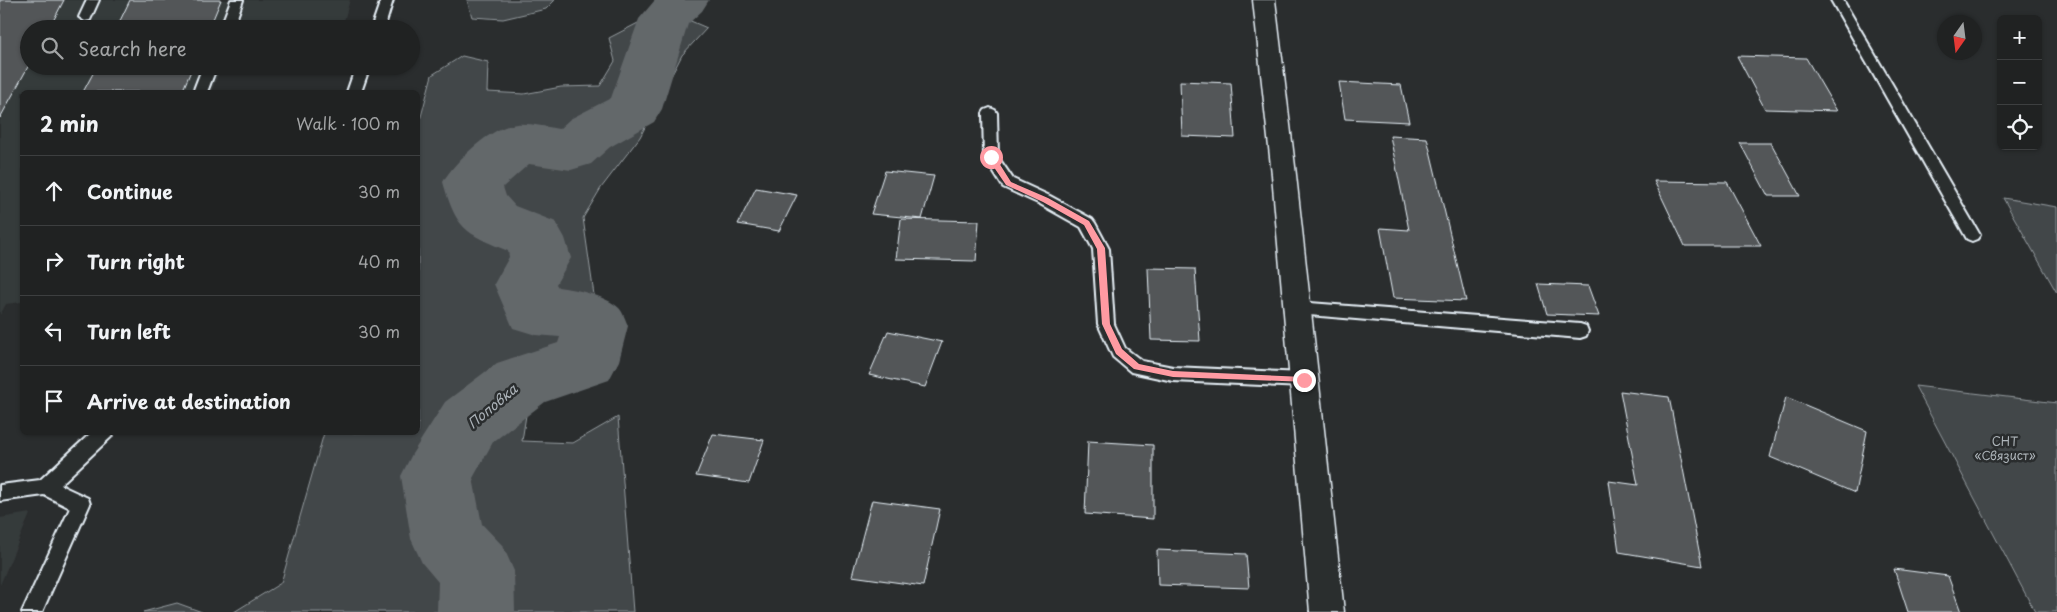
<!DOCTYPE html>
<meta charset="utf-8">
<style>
:root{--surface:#202222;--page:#282a2a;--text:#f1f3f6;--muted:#a2a4a5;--line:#3d3f40}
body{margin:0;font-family:"Playpen Sans",sans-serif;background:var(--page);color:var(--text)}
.controls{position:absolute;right:15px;top:15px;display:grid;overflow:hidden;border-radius:8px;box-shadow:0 1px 4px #0004}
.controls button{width:45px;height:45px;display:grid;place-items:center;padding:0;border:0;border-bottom:1px solid var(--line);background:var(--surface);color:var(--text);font:25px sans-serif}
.compass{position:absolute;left:1937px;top:15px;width:45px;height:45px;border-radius:50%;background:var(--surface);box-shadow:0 1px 4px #0004;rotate:194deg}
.stop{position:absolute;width:15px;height:15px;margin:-11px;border:4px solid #ff9aa2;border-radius:50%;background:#fff}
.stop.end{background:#ff9aa2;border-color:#fff;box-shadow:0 1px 5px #0008}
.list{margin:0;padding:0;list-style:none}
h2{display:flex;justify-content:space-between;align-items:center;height:65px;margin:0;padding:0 20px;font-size:21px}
h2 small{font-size:16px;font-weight:400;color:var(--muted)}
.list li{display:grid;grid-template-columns:32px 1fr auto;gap:15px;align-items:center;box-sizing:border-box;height:70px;padding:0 20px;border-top:1px solid var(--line)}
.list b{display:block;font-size:19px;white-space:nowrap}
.list em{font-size:16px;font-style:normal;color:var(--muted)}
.icon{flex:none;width:28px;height:28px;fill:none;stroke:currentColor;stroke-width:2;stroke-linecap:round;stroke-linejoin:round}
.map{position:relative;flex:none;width:2057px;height:612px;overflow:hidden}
.search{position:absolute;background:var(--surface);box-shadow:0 1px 4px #0004;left:20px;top:20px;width:400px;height:55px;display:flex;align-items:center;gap:12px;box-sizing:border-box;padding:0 18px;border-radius:28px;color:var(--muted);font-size:19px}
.panel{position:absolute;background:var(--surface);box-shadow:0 1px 4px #0004;left:20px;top:90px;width:400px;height:345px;border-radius:8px}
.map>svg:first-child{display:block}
.built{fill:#363a3b}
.green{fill:#424648;stroke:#959ca0}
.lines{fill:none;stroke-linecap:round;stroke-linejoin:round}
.river{fill:#63686b;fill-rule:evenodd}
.building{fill:#535759;stroke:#e8f1f8}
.service-casing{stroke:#e8f1f8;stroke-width:4}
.minor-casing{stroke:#e8f1f8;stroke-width:3}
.service{fill:#2a2d2e;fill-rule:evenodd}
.minor{fill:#2a2d2e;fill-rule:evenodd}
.route{fill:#ff9aa2}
.labels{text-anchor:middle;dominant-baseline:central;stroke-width:5;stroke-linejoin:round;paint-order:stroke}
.park-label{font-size:12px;fill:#aeb5ba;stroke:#2a2d2e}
.water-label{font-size:14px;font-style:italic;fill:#acb3b9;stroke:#2a2d2e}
</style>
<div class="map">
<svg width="2057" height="612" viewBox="0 0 2057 612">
<rect width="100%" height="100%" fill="#2a2d2e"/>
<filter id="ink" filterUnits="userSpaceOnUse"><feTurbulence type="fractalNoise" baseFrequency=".02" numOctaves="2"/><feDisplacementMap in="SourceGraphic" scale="10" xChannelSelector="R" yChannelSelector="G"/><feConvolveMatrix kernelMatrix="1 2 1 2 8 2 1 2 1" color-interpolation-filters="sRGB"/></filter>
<g filter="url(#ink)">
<g class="built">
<polygon points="0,0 350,0 344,21 269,29 29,29 29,66 222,66 211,92 22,92 22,302 6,304 0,315"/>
<polygon points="30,513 30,514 0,585 0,518"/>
</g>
<g class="green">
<polygon points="467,0 555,0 546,9 503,19 472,17"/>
<polygon points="679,16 707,28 682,55 640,137 601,188 583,218 597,316 562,368 528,402 522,441 573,443 618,417 633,612 234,612 281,583 324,433 418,432 418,128 432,75 462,56 488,62 487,92 524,94 561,87 600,86 615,61 609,38 640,22"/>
<polygon points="2003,198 2057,207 2057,293"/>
<polygon points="1915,386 2057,403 2057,612 2035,612"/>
<polygon points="177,603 202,612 143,612"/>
</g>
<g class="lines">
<path class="river" d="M655,0H709L702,11L688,24L662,109L654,122L610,147L591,164L571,170L529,164L503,187L506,196L515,206L556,222L565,238L571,258L556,284L558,287C575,289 607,296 619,308C623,312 626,321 628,326L619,361L609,380L545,402L493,442L473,478L482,524L503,546L514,571L515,612H437L438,582L422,563L411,539L401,476L412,454L445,402L497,363L558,343L560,337L536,335L513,328L494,284L509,257L508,251C465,233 456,229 443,182C455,161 492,126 517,124C530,123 546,127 559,129L570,119L611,98L639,19Z"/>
</g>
<g class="building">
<polygon points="0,0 64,0 49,29 29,29 29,65 0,118"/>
<polygon points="130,0 221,0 209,29 116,29"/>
<polygon points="1737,56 1806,58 1837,111 1765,109"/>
<polygon points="97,66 193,66 182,92 83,92"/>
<polygon points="1180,81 1231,83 1235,138 1182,136"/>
<polygon points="1339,82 1401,85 1409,122 1345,119"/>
<polygon points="1390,136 1427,138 1466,301 1393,298 1380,228 1409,230"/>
<polygon points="1740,143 1771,143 1800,196 1768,196"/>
<polygon points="885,171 934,176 922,219 871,214"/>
<polygon points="1654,181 1727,182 1761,246 1685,246"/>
<polygon points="756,188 797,195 779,231 738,224"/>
<polygon points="901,219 979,221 976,261 896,259"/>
<polygon points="1148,268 1195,269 1200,341 1151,340"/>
<polygon points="1538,284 1588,286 1599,316 1547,314"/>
<polygon points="888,331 942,342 925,387 869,375"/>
<polygon points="1620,391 1669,397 1702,566 1619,552 1609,481 1638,485"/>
<polygon points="1786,397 1867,431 1855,493 1770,457"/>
<polygon points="713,434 764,440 749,483 696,476"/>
<polygon points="1088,441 1153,445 1153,519 1085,514"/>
<polygon points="872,500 940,509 923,586 852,576"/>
<polygon points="1157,550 1246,554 1249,588 1158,585"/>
<polygon points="1894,569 1948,576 1961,612 1908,612"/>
</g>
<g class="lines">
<defs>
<g id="service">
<polygon points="87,0 99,0 90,20 85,21 79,17"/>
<polygon points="231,0 243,0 233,29 220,29"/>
<polygon points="381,0 393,0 384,29 371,29"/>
<polygon points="1831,0 1843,0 1980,235 1977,239 1972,241 1967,239"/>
<polygon points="203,66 217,66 207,92 193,92"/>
<polygon points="356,66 370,66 361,92 347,92"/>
<polygon points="990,108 995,110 997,113 998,157 1013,179 1050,196 1092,219 1095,223 1109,249 1114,324 1125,348 1142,361 1173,367 1304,373 1310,375 1313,380 1310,385 1304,387 1173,381 1131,372 1113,357 1098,324 1093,249 1081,227 1040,204 1003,187 984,157 983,113 985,110"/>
<polygon points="1297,302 1580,324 1586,326 1588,331 1586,336 1580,338 1297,314 1291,312 1289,308 1291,304"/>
<polygon points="92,432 114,432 111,437 60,485 88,498 90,504 42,612 22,612 70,508 44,495 0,501 0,485 40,480"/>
</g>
<polygon id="minor" points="1253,0 1275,0 1296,175 1344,612 1310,612 1272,175"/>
</defs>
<use href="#service" class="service-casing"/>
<use href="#minor" class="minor-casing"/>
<use href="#service" class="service"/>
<use href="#minor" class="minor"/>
</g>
</g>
<polygon class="route" points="989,155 994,155 1011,182 1048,198 1089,221 1105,248 1110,324 1122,349 1139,364 1173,371 1304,377 1307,378 1307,382 1173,377 1134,369 1116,354 1102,324 1097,249 1084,225 1043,202 1006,185 987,157"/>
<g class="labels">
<g class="park-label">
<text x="2005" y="441">СНТ<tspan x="2005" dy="14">«Связист»</tspan></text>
</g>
<g class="water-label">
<text transform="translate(492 406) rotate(-40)">Поповка</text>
</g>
</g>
</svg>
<div class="controls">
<button>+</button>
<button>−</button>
<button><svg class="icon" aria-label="locate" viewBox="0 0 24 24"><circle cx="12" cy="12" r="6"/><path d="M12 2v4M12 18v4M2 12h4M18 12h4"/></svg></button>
</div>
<svg class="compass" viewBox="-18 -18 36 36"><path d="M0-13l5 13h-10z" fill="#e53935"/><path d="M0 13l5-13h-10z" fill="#a2a4a5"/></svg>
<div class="stop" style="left:991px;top:157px"></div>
<div class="stop end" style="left:1304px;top:380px"></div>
<div class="search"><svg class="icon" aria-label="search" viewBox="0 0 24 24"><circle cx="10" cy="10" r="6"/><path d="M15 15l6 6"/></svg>Search here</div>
<section class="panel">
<h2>2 min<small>Walk · 100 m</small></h2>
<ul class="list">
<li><svg class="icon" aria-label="ahead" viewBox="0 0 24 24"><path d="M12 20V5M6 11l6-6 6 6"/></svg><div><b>Continue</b></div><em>30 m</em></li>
<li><svg class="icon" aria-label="right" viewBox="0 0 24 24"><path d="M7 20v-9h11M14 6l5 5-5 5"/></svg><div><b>Turn right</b></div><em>40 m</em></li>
<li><svg class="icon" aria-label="left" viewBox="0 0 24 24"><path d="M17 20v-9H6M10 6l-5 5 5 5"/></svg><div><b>Turn left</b></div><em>30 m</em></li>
<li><svg class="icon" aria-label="arrive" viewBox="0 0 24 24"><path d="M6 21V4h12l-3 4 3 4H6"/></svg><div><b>Arrive at destination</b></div></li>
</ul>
</section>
</div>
